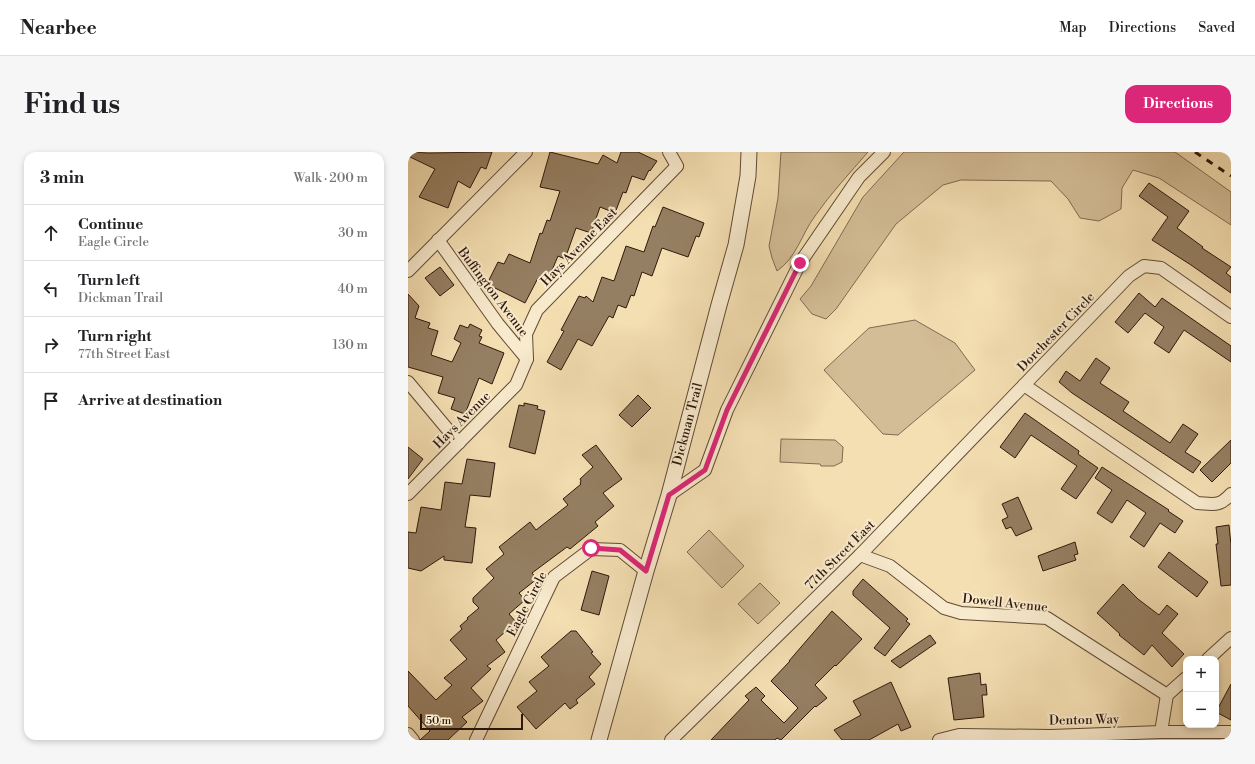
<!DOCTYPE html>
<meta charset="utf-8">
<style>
:root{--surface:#fff;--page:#f6f6f6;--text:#202124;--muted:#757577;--line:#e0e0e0;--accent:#db2777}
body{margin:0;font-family:"Libre Bodoni",serif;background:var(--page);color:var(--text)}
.controls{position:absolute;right:12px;bottom:12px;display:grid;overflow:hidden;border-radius:8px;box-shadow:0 2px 6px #0003}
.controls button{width:36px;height:36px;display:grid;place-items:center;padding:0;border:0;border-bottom:1px solid var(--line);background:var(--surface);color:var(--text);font:20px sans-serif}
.scale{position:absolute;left:12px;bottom:10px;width:103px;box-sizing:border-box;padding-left:4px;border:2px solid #2f180c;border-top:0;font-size:11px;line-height:14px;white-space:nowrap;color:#2f180c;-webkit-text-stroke:3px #f8eacd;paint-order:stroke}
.stop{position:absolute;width:12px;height:12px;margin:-9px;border:3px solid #db2777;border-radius:50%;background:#fff}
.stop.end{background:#db2777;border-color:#fff;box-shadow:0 1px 4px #0008}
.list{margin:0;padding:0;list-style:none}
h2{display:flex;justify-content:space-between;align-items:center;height:52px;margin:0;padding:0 16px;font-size:17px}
h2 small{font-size:13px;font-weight:400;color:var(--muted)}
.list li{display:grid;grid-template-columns:26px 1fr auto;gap:12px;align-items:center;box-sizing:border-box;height:56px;padding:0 16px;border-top:1px solid var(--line)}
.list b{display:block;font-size:15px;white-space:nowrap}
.list p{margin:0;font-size:13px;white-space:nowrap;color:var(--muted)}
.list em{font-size:13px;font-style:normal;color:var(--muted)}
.icon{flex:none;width:22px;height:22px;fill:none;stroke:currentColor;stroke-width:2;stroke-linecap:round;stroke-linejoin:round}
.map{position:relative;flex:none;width:823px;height:588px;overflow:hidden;border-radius:12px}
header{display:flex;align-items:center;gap:24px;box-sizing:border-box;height:56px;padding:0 20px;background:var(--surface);border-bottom:1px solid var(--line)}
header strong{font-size:19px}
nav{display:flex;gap:22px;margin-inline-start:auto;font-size:14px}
.intro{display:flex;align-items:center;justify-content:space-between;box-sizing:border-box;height:96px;padding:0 24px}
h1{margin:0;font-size:28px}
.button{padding:10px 18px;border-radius:12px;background:var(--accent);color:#fff;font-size:14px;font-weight:700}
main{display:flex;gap:24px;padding:0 24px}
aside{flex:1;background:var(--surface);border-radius:12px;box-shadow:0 2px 6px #0003}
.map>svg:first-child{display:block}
.green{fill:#d3bd96;stroke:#816a51}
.building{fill:#957f62;stroke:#2f180c}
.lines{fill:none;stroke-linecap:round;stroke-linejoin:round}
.minor-casing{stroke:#604a36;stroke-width:14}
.tertiary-casing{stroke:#604a36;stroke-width:17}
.minor{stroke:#f8eacd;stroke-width:12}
.tertiary{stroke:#f8eacd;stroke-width:15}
.rail{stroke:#2f180c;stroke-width:3;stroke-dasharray:7 7;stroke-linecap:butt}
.route{stroke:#db2777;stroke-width:5}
.labels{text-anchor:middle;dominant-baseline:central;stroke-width:4;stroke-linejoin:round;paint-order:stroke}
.street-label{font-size:13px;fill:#2f180c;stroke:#f8eacd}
</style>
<header>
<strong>Nearbee</strong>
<nav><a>Map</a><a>Directions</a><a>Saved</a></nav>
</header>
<div class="intro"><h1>Find us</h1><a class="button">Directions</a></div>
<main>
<aside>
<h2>3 min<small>Walk · 200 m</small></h2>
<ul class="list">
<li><svg class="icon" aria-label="ahead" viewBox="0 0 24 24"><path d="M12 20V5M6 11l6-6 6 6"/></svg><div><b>Continue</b><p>Eagle Circle</p></div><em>30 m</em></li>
<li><svg class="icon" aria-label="left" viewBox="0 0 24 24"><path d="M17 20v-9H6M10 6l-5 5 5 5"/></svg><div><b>Turn left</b><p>Dickman Trail</p></div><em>40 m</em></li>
<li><svg class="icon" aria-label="right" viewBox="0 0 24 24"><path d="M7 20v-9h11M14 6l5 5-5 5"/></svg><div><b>Turn right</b><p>77th Street East</p></div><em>130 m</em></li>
<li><svg class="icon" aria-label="arrive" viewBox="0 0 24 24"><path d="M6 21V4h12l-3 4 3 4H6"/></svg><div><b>Arrive at destination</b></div></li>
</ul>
</aside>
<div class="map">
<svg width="823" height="588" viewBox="0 0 823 588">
<rect width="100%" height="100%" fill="#f4dfb2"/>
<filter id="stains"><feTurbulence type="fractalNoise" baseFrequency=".005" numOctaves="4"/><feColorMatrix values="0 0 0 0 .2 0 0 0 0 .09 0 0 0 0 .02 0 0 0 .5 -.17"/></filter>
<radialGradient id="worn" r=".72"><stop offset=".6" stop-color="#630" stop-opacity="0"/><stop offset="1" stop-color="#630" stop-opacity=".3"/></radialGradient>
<g class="green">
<path d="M373,0H460C442,21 423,41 407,64C393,83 389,105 369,119L364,106L361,94L370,46Z"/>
<polygon points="496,0 767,0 823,40 823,73 751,26 725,18 714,36 713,57 691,69 672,66 660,47 643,29 553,28 535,33 488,72 428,157 418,167 404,162 392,147 403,134 455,45"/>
<polygon points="507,168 547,191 567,218 490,283 475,282 416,218 461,176"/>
<polygon points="373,287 427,288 435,295 434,310 426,314 413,314 412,312 372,310"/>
<polygon points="301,378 336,414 314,436 279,400"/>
<polygon points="352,431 372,451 350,472 330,452"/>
</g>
<g class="building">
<polygon points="0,0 21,1 84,0 78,17 73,15 62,36 50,29 40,56 11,45 27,17 0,4"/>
<polygon points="142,0 190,12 195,3 209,11 213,0 230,0 249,9 242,19 241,18 236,28 224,24 218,41 215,40 207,61 192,55 183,81 168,76 157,107 150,104 139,130 130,126 117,151 79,132 90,110 96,112 101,102 122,111 132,81 134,82 139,68 142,69 152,39 132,35"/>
<polygon points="741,31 781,59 769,76 795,95 794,96 823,115 818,121 823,125 823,141 783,113 744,88 760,65 731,44"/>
<polygon points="255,55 296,71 291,85 288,84 280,105 254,96 244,124 234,120 226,144 223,143 218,156 210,153 205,166 201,164 184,194 170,187 153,218 139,210 156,179 153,178 171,144 177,146 178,144 185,150 194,125 206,129 218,94 236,100 245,74 247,75"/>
<polygon points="32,115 46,133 32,144 17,126"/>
<polygon points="731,141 747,155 754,146 823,194 823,210 776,178 761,201 746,191 756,175 737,161 720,181 707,170"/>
<polygon points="0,142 11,154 7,166 22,171 20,176 30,179 23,203 44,210 53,191 46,187 52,173 60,176 62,172 74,178 71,184 74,185 71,191 96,201 84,232 71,226 57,262 43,257 47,246 30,241 35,225 0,215"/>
<polygon points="688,206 702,216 692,231 721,250 715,259 762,291 775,272 790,282 777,300 793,310 785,321 664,241 651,230 658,219 672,229"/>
<polygon points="230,243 243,256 224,275 211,263"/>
<polygon points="116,251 130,254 129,257 137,259 127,302 101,295 111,253 116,254"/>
<polygon points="617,261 671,299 670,302 690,316 668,347 653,337 669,314 623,283 607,306 592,295"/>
<polygon points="823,288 823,311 804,330 792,318"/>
<polygon points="188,293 214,327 195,341 206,354 187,370 190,374 162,397 159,395 124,421 129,427 111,441 117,448 101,462 108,470 88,488 97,500 79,514 83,517 63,536 75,549 54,565 59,570 40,588 12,588 22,579 0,554 0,519 28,548 44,533 36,526 59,507 42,488 54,477 52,474 60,467 59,466 71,456 65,450 65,446 86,426 78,417 96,402 91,395 122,370 128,378 160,353 155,347 173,332 172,331 173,329 172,327 185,315 174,303"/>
<polygon points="0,295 15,307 0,327"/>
<polygon points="59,307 87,311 82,345 62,343 57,375 68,376 64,411 36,408 36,404 13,419 0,416 0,380 8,381 13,355 33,358 37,330 54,332"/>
<polygon points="694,315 761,358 760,359 775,369 767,381 752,371 736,395 722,385 738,361 719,348 704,371 689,361 704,338 687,326"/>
<polygon points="610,345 624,377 608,384 603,375 598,377 594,368 600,365 594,352"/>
<polygon points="821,373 823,393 823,433 813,434 808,392 810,392 808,375"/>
<polygon points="667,390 670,402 666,403 668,408 635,419 630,404"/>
<polygon points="761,400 800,430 789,445 750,415"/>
<polygon points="184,419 201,424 191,463 173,458"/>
<polygon points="455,427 500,467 498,469 502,472 477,504 466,496 482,476 445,443 445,439"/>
<polygon points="715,432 730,447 751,463 759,453 770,462 754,481 776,502 764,515 744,493 736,503 711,483 712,482 689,461"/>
<polygon points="424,459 454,487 428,514 427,513 407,533 419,546 408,555 407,554 373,588 369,586 367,588 303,588 341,548 337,544 348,535 357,544 353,548 376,571 390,556 363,529 382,509 381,509"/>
<polygon points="163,479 168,479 185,500 183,501 193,512 181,525 187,532 168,548 170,551 162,557 157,551 128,577 109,555 129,539 121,530 141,514 133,505"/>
<polygon points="522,483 528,491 492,516 483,509"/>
<polygon points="572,521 573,533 578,532 579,543 574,543 576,565 546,568 540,526"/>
<polygon points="483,530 503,575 493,579 490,572 461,588 434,588 426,578 453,563 445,549"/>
<polygon points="823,532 823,568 808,560"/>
</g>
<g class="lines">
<defs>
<g id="minor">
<polyline points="30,88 90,172 119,207"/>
<polyline points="0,119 118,0"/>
<path d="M823,165L753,116L736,114L721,124L616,233L789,351C806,352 811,355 823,342"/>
<polyline points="0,230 51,291"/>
<polyline points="0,342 108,233 119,207 118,182 129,158 269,14 261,0"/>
<polyline points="261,343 297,318 319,258 392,111 451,25 476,0"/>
<polyline points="452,403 482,414 536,456 553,461 639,466 759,543"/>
<polyline points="800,507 823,486"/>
<polyline points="753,580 759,543 778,526"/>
<polyline points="0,582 5,588"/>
<polyline points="68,588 146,425 183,397 212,398 238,419"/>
<polyline points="263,588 452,403 616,233"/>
<polyline points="531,588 551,583 643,584 753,580 823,580"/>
</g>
<g id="tertiary">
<path id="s1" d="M191,588L238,419L261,343L311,153L328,93L340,24L341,0"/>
</g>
</defs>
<use href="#minor" class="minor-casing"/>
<use href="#tertiary" class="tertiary-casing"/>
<use href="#minor" class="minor"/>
<use href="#tertiary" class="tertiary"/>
<polyline class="rail" points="787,0 823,24"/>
</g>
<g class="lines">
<polyline class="route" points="183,396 212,398 238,419 261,343 297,318 319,258 392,111"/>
</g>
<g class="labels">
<g class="street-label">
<text transform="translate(171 95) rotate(-46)">Hays Avenue East</text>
<text transform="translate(85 140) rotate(53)">Buffington Avenue</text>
<text transform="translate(648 180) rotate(-46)">Dorchester Circle</text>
<text transform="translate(54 268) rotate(-45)">Hays Avenue</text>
<text stroke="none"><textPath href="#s1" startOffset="328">Dickman Trail</textPath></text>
<text transform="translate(432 403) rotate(-45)">77th Street East</text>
<text transform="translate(597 451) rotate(6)">Dowell Avenue</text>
<text transform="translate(119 452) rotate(-62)">Eagle Circle</text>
<text transform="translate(676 568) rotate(-1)">Denton Way</text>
</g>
</g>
<rect width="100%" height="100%" filter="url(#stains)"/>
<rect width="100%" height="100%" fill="url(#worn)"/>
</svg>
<div class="controls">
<button>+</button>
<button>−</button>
</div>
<div class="scale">50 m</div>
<div class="stop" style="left:183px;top:396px"></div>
<div class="stop end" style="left:392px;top:111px"></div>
</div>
</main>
